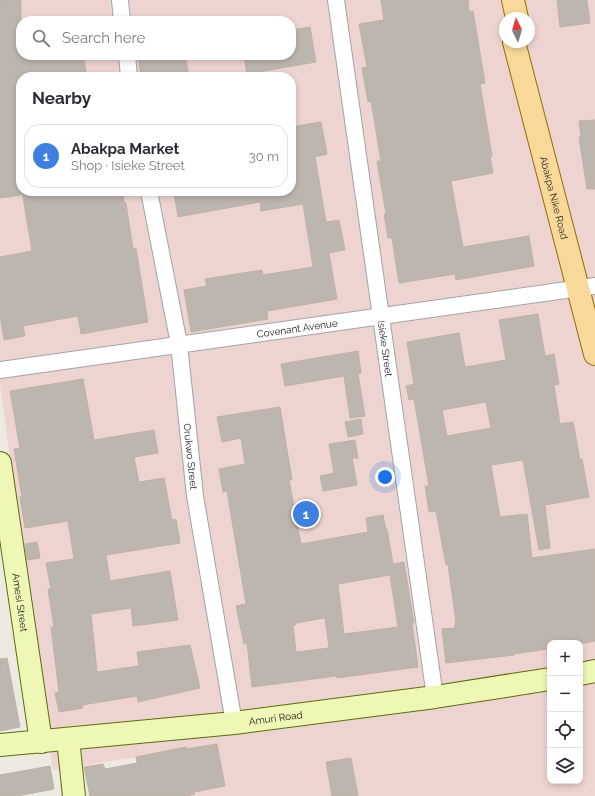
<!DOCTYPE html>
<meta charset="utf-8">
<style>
:root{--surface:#fff;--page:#f2f2f3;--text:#2b2b33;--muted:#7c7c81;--line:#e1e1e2;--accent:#0b8043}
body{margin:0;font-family:Raleway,sans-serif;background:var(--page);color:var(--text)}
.controls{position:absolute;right:12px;bottom:12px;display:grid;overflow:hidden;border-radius:8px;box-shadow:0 2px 6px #0003}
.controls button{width:36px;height:36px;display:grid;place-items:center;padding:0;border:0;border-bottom:1px solid var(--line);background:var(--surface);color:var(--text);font:20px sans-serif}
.compass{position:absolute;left:499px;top:12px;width:36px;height:36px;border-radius:50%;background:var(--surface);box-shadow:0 2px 6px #0003;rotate:355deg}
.you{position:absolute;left:385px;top:477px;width:14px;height:14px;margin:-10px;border:3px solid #fff;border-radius:50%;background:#1a73e8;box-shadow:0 0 0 6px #1a73e833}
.badge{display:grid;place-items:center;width:26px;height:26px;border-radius:50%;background:var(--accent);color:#fff;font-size:13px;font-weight:700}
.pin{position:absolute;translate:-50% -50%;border:2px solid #fff;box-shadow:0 1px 4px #0006}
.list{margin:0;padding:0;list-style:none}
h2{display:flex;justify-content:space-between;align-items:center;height:52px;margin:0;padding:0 16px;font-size:17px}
h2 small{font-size:13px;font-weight:400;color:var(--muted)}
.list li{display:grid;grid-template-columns:26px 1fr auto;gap:12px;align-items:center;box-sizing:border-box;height:64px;margin:0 8px 8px;padding:0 8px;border:1px solid var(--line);border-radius:16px}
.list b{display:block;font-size:15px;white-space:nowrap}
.list p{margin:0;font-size:13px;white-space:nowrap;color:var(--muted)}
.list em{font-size:13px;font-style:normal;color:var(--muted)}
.icon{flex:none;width:22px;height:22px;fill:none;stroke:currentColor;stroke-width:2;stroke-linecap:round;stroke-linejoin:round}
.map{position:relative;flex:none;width:595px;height:796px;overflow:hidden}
.search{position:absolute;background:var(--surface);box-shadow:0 2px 6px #0003;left:16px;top:16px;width:280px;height:44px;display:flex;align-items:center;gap:10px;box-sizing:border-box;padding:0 14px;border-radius:16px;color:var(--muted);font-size:15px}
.panel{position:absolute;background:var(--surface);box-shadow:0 2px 6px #0003;left:16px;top:72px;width:280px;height:124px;border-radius:16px}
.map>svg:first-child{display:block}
.commercial{fill:#eed4d0;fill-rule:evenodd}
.building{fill:#bdb6ae;stroke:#beb2a4;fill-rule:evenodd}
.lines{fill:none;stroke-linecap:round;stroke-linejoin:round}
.street-casing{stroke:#a3a3a3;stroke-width:18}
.secondary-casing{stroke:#5a6e07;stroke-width:24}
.primary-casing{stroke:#8f6e04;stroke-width:24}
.street{stroke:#fff;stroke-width:16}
.secondary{stroke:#eef7b5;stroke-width:22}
.primary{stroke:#f9d99a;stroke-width:22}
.labels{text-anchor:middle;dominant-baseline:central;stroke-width:3;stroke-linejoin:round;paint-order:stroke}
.street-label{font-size:10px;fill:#1c1c1c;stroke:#fff}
</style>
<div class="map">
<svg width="595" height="796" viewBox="0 0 595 796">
<rect width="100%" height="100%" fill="#edeae1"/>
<path class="commercial" d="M0,0H595V796H173L163,753L53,770L0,385ZM505,18H529V42H505ZM21,21H291V55H21ZM21,77H291V191H21ZM550,643H580V781H550Z"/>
<g class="building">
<polygon points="0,0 21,0 21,55 83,55 87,77 21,77 21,195 0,198"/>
<polygon points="381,0 468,0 469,12 473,11 485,83 480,84 492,156 490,157 493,173 451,181 463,247 529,236 534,266 456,280 455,274 399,283 392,238 388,238 384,214 386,214 377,161 381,161 371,101 368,102 362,68 367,67 359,24 384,20"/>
<polygon points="557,0 587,0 590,23 560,27"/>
<polygon points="310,27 316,62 247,74 244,55 291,55 291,30"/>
<polygon points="138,55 185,55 189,77 141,77"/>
<polygon points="595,120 595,189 587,189 579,137 581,137 579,121"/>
<polygon points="321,122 327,154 315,157 326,222 339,220 345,250 329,253 337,299 267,311 268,319 191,332 184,290 207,286 205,279 262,270 263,275 313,267 303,204 261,211 260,202 178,217 174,193 183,191 291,191 291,127"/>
<polygon points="22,191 123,191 124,203 126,203 133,249 136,248 148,322 81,334 78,316 23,326 25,336 4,340 0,315 0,257 32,251"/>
<path d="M538,314L545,356L554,354L559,384L554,385L560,424L573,422L580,460L582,459L589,497L545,505L550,548L539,550L523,460L491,465L500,517L527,514L532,558L595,549V641L585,643H547L548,649L514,654V655L446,663L442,629L455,628V623H456L448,564L446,565L436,511L429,512L425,486H429L414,399L409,400L406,386L414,384L407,342L459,333L465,367L506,360L499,320ZM486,402L491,428L447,436L442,410Z"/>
<polygon points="358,351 361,373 358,374 365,416 350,418 344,376 285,386 281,364"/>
<polygon points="83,379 94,440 154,430 158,453 134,457 139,482 164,478 172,520 176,519 180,543 106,555 110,581 170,571 178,620 133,626 131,608 91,614 97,672 139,666 137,652 190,645 200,688 138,702 137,696 82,705 83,708 59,712 55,693 59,692 51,627 54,627 48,589 51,589 46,563 74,559 68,521 25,528 20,497 22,497 14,449 20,448 10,391"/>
<path d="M280,407L292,480H289L301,544L368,532L366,518L383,515L386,529H387L393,564L404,562L414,623H412L418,667L337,678L336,676L252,687L247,643L244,644L236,606L246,604L227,491L223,492L219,469L245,464L241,438L222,442L217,417ZM390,575L398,627L344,634L338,584ZM325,618L329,648L296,652L293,625H296V623Z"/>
<polygon points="361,419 363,434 348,437 345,422"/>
<polygon points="355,440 358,458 352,458 357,485 323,491 320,476 334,473 329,444"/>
<polygon points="37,542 40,558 27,560 25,544"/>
<polygon points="7,658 20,727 0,731 0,659"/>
<polygon points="217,744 225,786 194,792 195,794 186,796 90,796 84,767 103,764 105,769 137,763 136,757 186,747 186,749"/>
<polygon points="351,758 358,796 332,796 326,762"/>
<polygon points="50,766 54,789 17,796 0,796 0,775"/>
</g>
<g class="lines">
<defs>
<g id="street">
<polyline points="120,0 122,21"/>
<path id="s1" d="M336,0L435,697"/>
<polyline points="127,55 129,77"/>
<path id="s2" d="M149,191L179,344L195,496L234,723"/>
<path id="s3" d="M0,370L595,286"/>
</g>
<g id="secondary">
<path id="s4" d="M0,463L41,742"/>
<polyline points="580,674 595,671"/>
<polyline points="68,739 74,796"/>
<path id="s5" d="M0,745L234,723L435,697L550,679"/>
</g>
<g id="primary">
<polyline points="513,0 517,18"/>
<path id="s6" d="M514,42L595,354"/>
</g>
</defs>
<use href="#street" class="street-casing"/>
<use href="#secondary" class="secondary-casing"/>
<use href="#primary" class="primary-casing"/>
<use href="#street" class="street"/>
<use href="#secondary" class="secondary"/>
<use href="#primary" class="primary"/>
</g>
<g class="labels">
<g class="street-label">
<text stroke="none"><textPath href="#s6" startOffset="161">Abakpa Nike Road</textPath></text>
<text stroke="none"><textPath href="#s3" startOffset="300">Covenant Avenue</textPath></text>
<text stroke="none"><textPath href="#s1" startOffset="352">Isieke Street</textPath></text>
<text stroke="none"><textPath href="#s2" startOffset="269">Orukwo Street</textPath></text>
<text stroke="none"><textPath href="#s4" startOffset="141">Amesi Street</textPath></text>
<text stroke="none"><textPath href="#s5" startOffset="277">Amuri Road</textPath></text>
</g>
</g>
</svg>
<div class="controls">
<button>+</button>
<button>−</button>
<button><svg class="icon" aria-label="locate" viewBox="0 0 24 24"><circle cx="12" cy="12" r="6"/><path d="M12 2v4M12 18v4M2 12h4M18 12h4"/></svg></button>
<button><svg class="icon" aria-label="layers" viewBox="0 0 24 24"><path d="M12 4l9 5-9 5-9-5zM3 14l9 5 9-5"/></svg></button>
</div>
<svg class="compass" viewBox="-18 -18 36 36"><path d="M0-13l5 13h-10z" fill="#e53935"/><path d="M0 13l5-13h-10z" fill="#7c7c81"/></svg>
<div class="you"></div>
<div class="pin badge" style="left:306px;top:514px;background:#3f7fe0">1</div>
<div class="search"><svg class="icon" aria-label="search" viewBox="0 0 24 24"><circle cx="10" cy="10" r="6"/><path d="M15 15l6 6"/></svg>Search here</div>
<section class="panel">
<h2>Nearby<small></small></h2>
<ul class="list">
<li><span class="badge" style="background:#3f7fe0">1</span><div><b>Abakpa Market</b><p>Shop · Isieke Street</p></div><em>30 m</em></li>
</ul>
</section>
</div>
